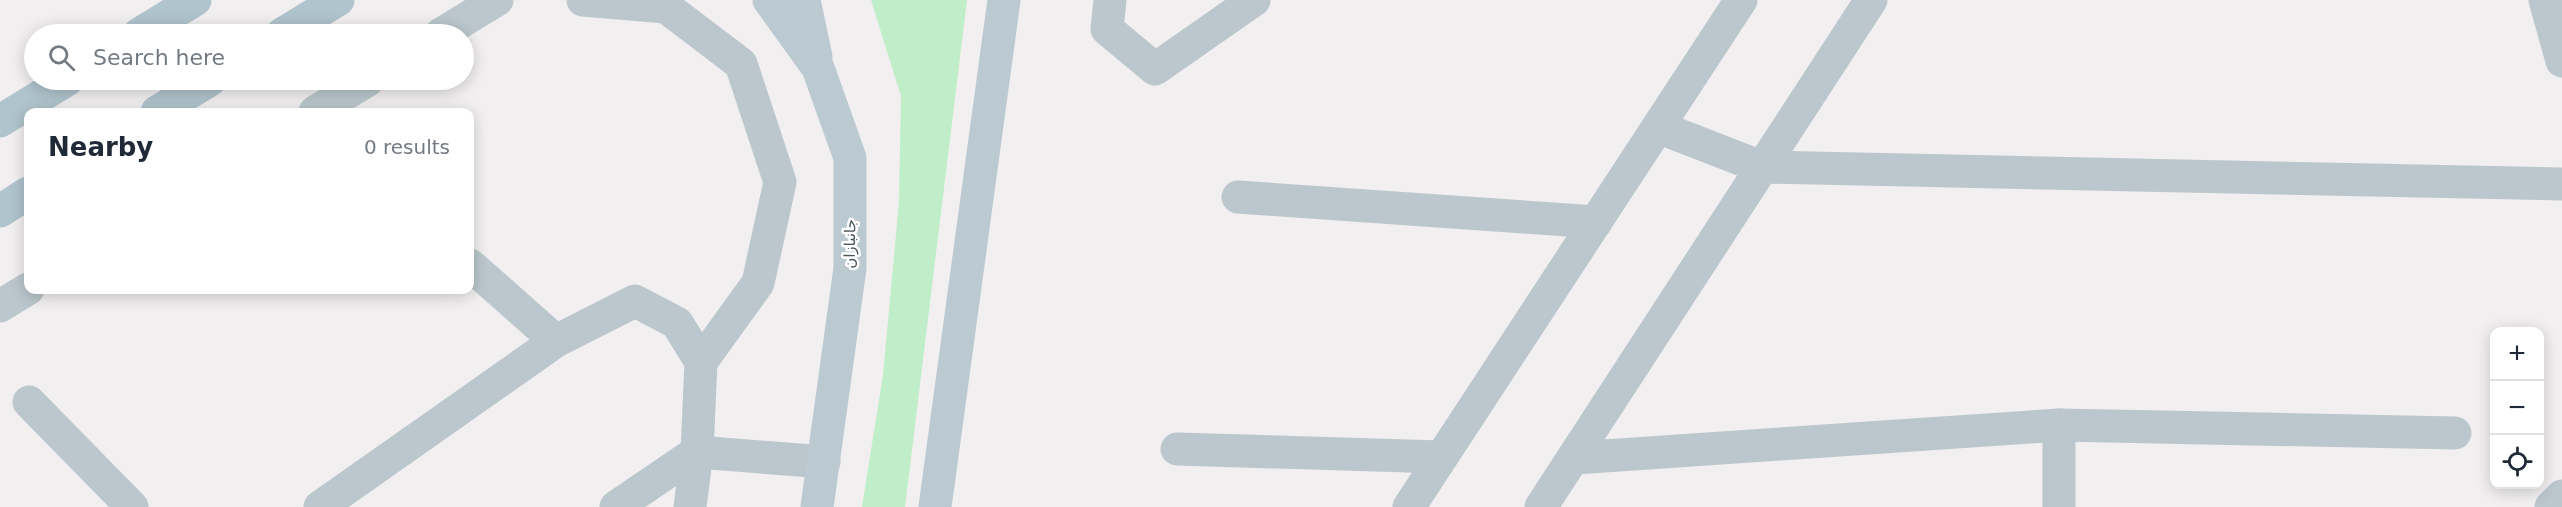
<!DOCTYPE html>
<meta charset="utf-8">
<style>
:root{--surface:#fff;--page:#f6f6f7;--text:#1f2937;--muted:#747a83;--line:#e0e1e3}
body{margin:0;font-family:"DejaVu Sans","Noto Sans Arabic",sans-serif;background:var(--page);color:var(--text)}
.controls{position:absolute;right:18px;bottom:18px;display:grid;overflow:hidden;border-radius:12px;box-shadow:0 3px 15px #0003}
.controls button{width:54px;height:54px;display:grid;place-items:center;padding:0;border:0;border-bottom:2px solid var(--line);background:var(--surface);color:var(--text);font:30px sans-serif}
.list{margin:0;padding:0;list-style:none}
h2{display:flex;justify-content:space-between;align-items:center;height:78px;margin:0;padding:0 24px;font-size:26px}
h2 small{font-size:20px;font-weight:400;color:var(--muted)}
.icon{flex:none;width:33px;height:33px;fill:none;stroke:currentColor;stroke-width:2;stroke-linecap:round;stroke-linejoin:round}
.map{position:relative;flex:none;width:2562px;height:507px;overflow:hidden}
.search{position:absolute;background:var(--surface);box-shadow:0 3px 15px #0003;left:24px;top:24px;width:450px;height:66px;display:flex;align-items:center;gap:15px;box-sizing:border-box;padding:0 21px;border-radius:33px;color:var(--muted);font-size:22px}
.panel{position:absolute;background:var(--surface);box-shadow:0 3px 15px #0003;left:24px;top:108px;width:450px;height:186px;border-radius:12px}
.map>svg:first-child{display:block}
.green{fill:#bfeec8}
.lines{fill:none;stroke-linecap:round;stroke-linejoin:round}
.minor{stroke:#bbc7cc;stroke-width:33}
.tertiary{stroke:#bbc7cc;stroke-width:33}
.secondary{stroke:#bbcad1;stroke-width:33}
.primary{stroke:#b0c4cd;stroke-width:33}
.labels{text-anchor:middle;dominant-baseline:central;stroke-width:5;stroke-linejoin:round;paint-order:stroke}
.street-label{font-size:15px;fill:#48565c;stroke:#fff}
</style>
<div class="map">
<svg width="2562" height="507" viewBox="0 0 2562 507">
<rect width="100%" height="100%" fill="#f2eff0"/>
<polygon class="green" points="871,0 967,0 905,507 862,507 883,375 899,202 901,96"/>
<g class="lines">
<g class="minor">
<polyline points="583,0 666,7 741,64 780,182 758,283 701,362"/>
<polyline points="1110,0 1107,29 1155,69 1254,0"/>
<polyline points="441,34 497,0"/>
<polyline points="315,112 368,80"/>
<polyline points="1658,127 1761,167 2562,184"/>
<polyline points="1238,197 1596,222"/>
<polyline points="470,265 556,341"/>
<polyline points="0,306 28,289"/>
<polyline points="29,402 132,507"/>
<polyline points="2059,425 2059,507"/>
<polyline points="1177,449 1441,457"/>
<polyline points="1575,458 2059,425 2455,433"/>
<polyline points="320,507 556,341 635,301 677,323 701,362 697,452 616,507"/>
<polyline points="690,507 697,452 824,462"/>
<polyline points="1409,507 1741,0"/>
<polyline points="1541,507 1871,0"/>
</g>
<g class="tertiary">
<polyline points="2545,0 2562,61"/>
<polyline points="2551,507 2562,496"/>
</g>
<g class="secondary">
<polyline points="769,0 818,68 850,158 850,268 817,507"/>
<polyline points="804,0 816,57"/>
<polyline points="935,507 1004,0"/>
</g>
<g class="primary">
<polyline points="139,34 195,0"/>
<polyline points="282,34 338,0"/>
<polyline points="157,112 210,80"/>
<polyline points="0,121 67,80"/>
<polyline points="0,211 28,193"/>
</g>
</g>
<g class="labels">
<g class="street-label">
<text transform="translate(850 244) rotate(-89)">جانبازان</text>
</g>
</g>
</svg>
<div class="controls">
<button>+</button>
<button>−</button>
<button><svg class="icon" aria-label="locate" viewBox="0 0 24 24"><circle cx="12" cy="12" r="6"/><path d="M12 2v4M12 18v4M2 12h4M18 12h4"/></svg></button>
</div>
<div class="search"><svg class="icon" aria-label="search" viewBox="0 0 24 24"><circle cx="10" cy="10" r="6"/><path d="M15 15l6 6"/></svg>Search here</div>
<section class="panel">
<h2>Nearby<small>0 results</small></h2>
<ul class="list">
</ul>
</section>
</div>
